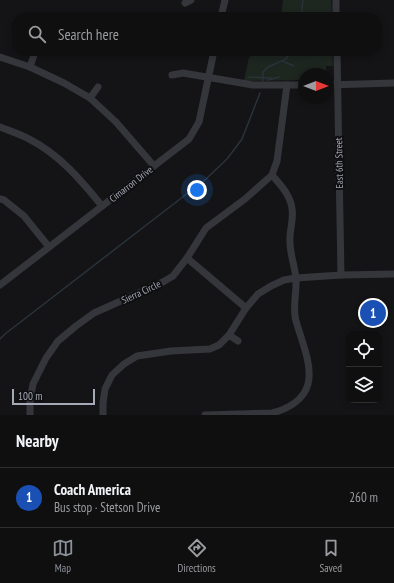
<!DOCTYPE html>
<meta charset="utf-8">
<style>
:root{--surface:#0f0f10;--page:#181819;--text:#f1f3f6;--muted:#9b9c9f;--line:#2f2f30;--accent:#8c9099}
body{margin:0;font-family:"PT Sans Narrow",sans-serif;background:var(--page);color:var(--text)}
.controls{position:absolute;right:12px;bottom:12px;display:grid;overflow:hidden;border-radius:8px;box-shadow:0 2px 6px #0003}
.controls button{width:36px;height:36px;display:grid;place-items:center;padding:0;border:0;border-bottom:1px solid var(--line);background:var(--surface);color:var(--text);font:20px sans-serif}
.compass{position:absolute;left:298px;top:68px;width:36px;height:36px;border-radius:50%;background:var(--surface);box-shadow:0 2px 6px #0003;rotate:90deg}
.scale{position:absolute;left:12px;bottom:10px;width:83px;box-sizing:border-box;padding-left:4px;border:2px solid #a6aab7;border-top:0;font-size:11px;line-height:14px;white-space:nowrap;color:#a6aab7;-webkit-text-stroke:3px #0f0f11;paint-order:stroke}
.you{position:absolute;left:197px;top:190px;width:14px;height:14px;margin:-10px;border:3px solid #fff;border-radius:50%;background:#1a73e8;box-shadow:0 0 0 6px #1a73e833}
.badge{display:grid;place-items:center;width:26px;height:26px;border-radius:50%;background:var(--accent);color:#fff;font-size:13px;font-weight:700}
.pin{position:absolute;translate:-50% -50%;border:2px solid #fff;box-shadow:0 1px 4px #0006}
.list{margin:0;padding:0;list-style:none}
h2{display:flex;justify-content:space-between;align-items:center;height:52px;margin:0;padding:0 16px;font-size:17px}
h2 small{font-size:13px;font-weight:400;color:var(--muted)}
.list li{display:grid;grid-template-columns:26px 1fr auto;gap:12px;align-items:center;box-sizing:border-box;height:60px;padding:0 16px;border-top:1px solid var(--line)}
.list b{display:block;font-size:15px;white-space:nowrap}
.list p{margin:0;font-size:13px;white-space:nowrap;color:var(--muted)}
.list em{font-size:13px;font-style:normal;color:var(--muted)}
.icon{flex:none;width:22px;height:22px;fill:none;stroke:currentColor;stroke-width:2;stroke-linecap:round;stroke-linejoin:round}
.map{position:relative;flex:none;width:394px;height:415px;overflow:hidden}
.search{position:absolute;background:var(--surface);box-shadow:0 2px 6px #0003;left:12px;right:12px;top:12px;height:44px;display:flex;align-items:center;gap:10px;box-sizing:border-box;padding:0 14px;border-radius:16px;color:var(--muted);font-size:15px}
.sheet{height:112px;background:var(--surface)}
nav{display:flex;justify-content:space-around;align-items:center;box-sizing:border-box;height:56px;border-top:1px solid var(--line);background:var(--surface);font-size:11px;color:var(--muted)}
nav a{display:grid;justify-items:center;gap:2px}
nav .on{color:var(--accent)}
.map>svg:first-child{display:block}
.green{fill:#1e2620}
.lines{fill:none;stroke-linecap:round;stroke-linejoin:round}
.stream{stroke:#2a323a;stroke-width:1.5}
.minor{stroke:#35363b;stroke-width:7}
.labels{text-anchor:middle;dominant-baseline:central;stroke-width:4;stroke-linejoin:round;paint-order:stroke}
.street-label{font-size:10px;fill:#a6aab7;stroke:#0f0f11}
</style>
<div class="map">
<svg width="394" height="415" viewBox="0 0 394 415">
<rect width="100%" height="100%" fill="#141416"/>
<g class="green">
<polygon points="283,0 331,0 332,17 281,17"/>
<polygon points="263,51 332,51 333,66 326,66 326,74 304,74 304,80 244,81 249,57"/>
</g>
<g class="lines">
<g class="stream">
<polyline points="301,17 303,0"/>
<polyline points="282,61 294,66"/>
<polyline points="249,77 271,78 272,79 268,80"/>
<polyline points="272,79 279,77"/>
<polyline points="263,81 263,72 268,67 286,59 291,51"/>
<polyline points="0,339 5,334 206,179 227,159 242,139 260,93"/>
</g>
<g class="minor">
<polyline points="336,0 336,17"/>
<polyline points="185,3 191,0"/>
<polyline points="221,17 225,0"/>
<polyline points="337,51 341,275"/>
<polyline points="0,57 30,67 64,83 90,98 116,122 154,166"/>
<polyline points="30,67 34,55"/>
<polyline points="172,75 183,73 253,85 304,85"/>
<polyline points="328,85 394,83"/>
<polyline points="90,98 98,87"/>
<path d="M0,127C10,131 20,134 29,139C59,154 81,180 102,206"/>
<polyline points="0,199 4,200 24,216 49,247"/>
<polyline points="187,258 246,308"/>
<polyline points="0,285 189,139 199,122 214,51"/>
<polyline points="229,335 238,341"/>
<polyline points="30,415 30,400 33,384 46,358 58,341 76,326 94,313 163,282 173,276 187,258 206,228 245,199 272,175 277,161 287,85"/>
<polyline points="103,415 103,403 105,389 112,375 124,364 137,356 171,351 210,349 219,345 229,335 246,308 258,294 271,286 284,280 296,278 341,275 394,274"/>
<path d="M205,415L272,413C288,409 304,400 308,384C313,366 301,339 296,321C292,307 297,293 296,279C295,266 290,255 290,242C289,231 294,220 292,209C291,196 280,184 272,175"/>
</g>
</g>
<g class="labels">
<g class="street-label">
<text transform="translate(339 163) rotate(-91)">East 6th Street</text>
<text transform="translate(131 184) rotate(-38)">Cimarron Drive</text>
<text transform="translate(141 292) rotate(-25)">Sierra Circle</text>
</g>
</g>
</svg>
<div class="controls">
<button><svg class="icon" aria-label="locate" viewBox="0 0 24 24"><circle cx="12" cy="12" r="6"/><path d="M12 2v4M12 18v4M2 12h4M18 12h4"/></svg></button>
<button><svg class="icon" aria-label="layers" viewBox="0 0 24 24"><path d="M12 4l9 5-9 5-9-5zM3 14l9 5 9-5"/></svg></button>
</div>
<svg class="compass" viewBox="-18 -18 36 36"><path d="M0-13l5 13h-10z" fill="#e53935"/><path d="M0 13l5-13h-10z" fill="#9b9c9f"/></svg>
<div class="scale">100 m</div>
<div class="you"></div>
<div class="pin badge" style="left:373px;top:313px;background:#1a4fb4">1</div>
<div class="search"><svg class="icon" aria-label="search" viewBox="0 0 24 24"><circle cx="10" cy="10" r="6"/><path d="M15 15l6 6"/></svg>Search here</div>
</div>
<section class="sheet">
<h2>Nearby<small></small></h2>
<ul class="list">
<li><span class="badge" style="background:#1a4fb4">1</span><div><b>Coach America</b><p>Bus stop · Stetson Drive</p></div><em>260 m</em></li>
</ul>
</section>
<nav>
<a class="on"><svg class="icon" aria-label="map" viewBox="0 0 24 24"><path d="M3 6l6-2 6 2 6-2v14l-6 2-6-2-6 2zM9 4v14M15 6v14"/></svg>Map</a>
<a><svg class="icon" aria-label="directions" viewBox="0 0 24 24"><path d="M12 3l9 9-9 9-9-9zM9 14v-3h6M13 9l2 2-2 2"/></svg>Directions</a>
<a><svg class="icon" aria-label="saved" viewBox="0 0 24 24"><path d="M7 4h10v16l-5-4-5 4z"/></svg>Saved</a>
</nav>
